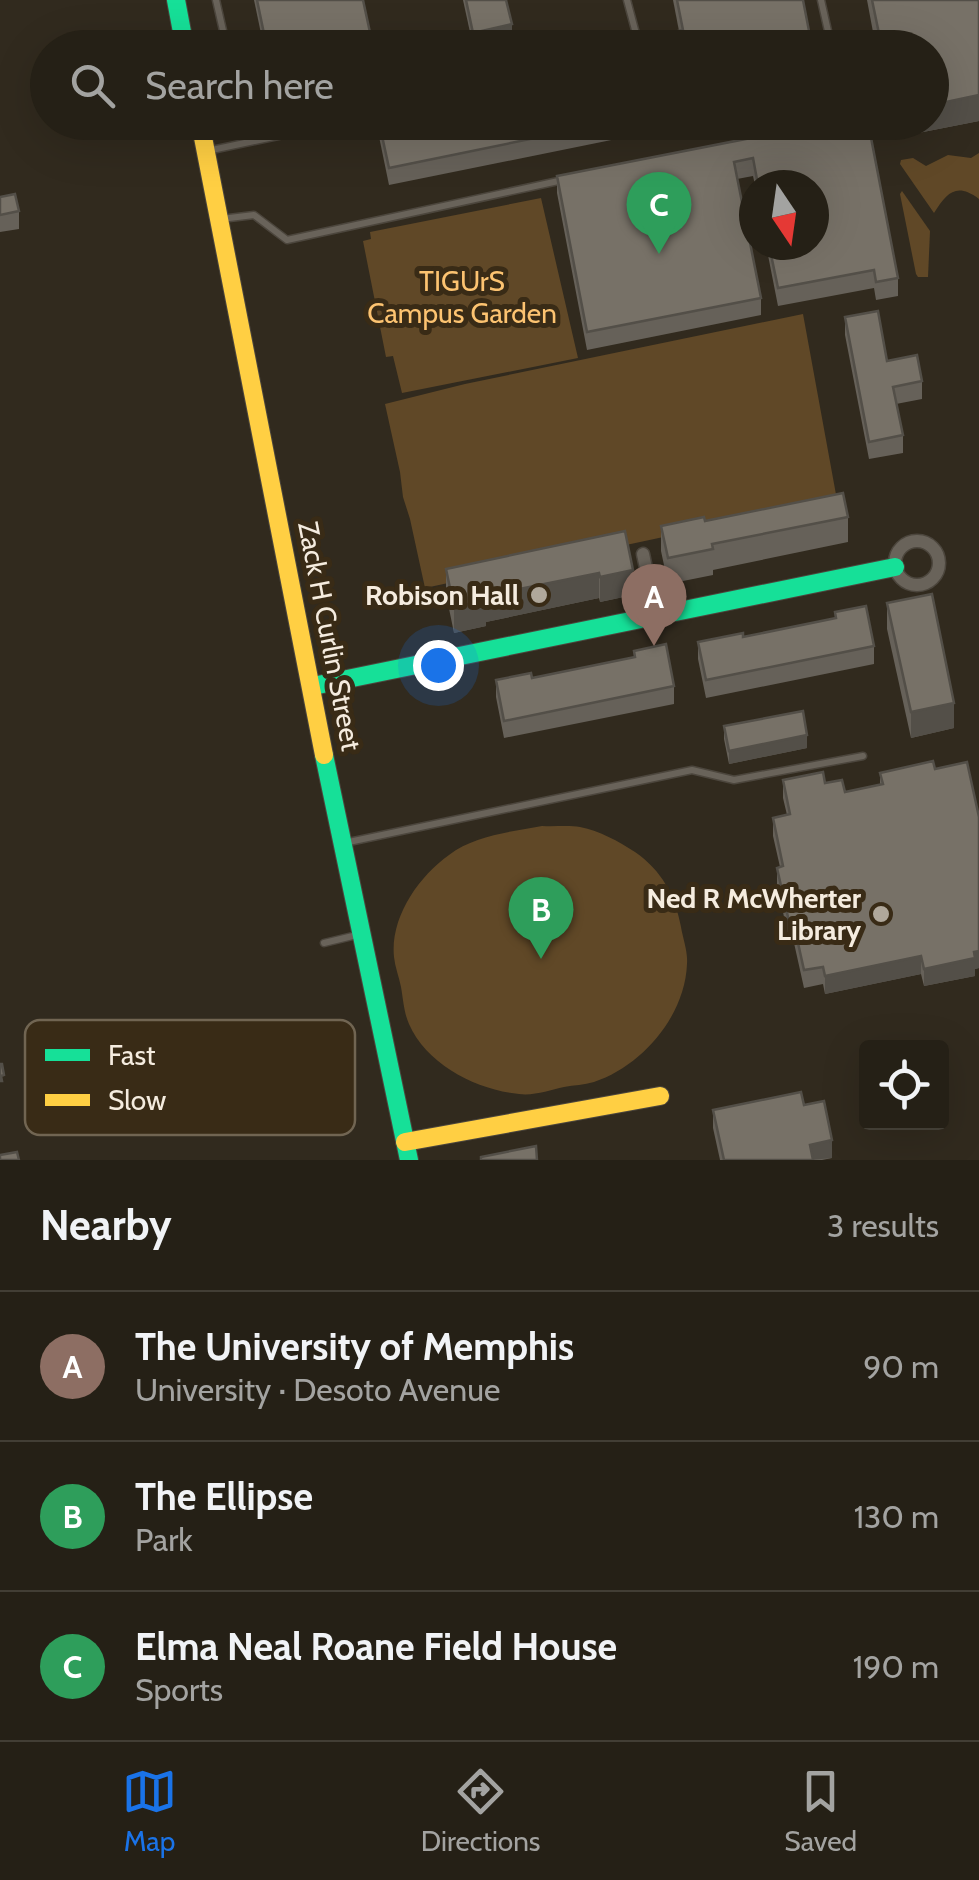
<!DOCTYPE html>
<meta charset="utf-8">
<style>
:root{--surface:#252016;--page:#312d23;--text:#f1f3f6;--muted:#a3a3a1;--line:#423e35;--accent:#1a73e8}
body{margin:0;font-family:Cabin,sans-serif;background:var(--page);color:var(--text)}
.controls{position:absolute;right:30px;bottom:30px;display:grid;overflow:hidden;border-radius:10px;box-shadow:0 10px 40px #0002}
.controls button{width:90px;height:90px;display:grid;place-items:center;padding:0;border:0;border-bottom:2px solid var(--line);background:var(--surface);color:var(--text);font:50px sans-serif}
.compass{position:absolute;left:739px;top:170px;width:90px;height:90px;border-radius:50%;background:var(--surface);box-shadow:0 10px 40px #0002;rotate:167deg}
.you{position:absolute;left:438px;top:665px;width:35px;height:35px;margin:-25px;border:8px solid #fff;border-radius:50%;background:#1a73e8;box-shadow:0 0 0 15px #1a73e833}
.badge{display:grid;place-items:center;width:65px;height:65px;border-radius:50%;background:var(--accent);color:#fff;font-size:32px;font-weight:700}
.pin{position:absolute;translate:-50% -82px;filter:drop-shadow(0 2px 5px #0008)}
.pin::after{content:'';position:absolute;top:52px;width:35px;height:30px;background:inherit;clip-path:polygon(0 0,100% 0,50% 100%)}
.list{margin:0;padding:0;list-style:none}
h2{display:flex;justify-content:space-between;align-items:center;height:130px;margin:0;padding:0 40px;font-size:42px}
h2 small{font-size:32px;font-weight:400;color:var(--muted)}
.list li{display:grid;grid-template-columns:65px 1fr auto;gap:30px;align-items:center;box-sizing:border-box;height:150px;padding:0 40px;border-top:2px solid var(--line)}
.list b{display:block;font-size:38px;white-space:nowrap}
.list p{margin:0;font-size:32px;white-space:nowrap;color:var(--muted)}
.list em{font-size:32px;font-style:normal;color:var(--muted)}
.icon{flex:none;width:55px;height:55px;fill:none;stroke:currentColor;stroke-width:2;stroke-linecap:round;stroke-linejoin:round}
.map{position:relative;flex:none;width:979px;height:1160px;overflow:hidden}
.search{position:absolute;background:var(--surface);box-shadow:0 10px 40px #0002;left:30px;right:30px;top:30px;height:110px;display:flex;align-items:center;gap:25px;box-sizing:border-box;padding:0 35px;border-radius:55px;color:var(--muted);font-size:38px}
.sheet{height:580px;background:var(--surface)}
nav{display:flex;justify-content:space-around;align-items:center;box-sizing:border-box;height:140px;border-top:2px solid var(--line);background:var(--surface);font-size:28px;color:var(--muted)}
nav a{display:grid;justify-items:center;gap:5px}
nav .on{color:var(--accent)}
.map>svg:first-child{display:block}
.green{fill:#604827}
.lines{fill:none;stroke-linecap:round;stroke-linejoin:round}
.lane-casing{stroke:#4c463d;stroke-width:9}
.street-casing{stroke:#4c463d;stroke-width:15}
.fast-casing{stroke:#4c463d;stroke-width:20}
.slow-casing{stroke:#4c463d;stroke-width:20}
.lane{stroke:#69635a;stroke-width:6}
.street{stroke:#69635a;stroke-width:12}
.fast{stroke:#16e098;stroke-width:18}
.slow{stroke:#ffcf43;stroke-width:18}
.wall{fill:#666159}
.shaded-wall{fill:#534f48}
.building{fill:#777167;stroke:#534f48;stroke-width:2.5}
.poi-dot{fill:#b0a89b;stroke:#392b16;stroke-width:4}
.labels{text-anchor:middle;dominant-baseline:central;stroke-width:10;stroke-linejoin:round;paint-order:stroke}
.park-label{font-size:28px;fill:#fcc371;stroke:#392b16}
.poi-label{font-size:28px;font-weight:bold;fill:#f5ecdf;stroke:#392b16;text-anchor:end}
.street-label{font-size:28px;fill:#f5ecdf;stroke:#392b16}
.key{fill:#392b16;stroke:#716552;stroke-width:2.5}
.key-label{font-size:28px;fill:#f5ecdf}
</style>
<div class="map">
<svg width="979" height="1160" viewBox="0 0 979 1160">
<rect width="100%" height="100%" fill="#312a1e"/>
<g class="green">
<path d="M979,153V199C956,182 947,193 934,213L900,164L901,160L913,158L926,166L948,155L971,158Z"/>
<polygon points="902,191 930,231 928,277 918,277 916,274 900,194"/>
<polygon points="541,198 578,358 402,393 393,356 386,357 363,241 371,239 370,232"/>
<polygon points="803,314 837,500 425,588 410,519 403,497 400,472 385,404 465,384"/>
<path d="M542,826C554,827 568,825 580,827C600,831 618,841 635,852C662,871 675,895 681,927C683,939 688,952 687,964C685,1016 642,1066 594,1082C584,1085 574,1085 564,1087C550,1090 534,1096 519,1094C477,1090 427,1065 409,1024C404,1013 403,998 401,987C399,977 395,967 394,957C390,918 418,877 449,855C475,835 511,832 542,826Z"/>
</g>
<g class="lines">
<defs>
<g id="lane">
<polyline points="216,0 227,48"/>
<polyline points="627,0 638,41"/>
<polyline points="821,0 828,31"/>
<polyline points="207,151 340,123"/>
<polyline points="221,219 254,215 287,240 563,180"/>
<polyline points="344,843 692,770 734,780 863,756"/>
<polyline points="324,943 361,934"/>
</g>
<g id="street">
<circle cx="917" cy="563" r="22"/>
<polyline points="643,554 656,615"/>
</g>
<g id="fast">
<polyline points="176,0 185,48"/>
<polyline points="313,686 895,567"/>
<polyline points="324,755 409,1160"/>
</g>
<g id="slow">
<polyline points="200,122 324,755"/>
<polyline points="405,1142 660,1096"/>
</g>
</defs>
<use href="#lane" class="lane-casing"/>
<use href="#street" class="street-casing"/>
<use href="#fast" class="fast-casing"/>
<use href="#slow" class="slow-casing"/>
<use href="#lane" class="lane"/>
<use href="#street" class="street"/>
<use href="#fast" class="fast"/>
<use href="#slow" class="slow"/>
</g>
<g class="wall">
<polygon points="254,0 363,0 371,48 264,48"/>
<polygon points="463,0 506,0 512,38 473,46"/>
<polygon points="673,0 803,0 810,48 679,31"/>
<polygon points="867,0 979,0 979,121 913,134 897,132 890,122 932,122 932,48 876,48"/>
<polygon points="376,122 700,122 389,185"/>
<polygon points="832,122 898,278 898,296 876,300 874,288 778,306 766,245 814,245 814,185 755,185 753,176 737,179 761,298 761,315 587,350 557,193 557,176"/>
<polygon points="0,197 19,211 19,229 0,232"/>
<polygon points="845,317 887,361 922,381 922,399 896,404 903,435 903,453 869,459 845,335"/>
<polygon points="848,517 848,542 713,570 713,575 668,584 661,551 661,526 705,521"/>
<polygon points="625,531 633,595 600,602 599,598 486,622 486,626 454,633 446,594 446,569"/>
<polygon points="887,603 954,728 911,738 887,629"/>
<polygon points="835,612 874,646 874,664 706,698 698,659 698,642 743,637 835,618"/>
<polygon points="634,651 674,686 674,704 504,738 496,697 496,680 532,678 634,657"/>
<polygon points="724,726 807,748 729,764 724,739"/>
<polygon points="935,769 979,817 979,968 975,969 975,976 924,986 921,974 825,994 823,984 804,988 794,943 790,944 777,885 777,868 780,867 773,836 773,818 787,815 783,798 783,780 825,783 845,792 880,784 880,773"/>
<polygon points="804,1105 832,1158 822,1160 720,1160 713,1128 713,1110"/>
</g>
<g class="shaded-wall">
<polygon points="512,24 512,38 473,46 473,33"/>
<polygon points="371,37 371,48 326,48 326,46"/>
<polygon points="979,95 979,121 913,134 913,122 932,122 932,105"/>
<polygon points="633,570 633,595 600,602 600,577"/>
<polygon points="599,573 599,598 486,622 486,626 454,633 454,607 485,596"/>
<polygon points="954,703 954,728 911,738 911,712"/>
<polygon points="807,735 807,748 729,764 729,751"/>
<polygon points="794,925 794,943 790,944 790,926"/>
<polygon points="979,951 979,968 975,969 975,976 924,986 924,969"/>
<polygon points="921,956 921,974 825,994 825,976"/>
<polygon points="832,1140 832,1158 810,1160 810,1145"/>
</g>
<g class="building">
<polygon points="257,0 363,0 371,37 326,46 326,48 267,48"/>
<polygon points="466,0 506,0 512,24 473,33"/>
<polygon points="677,0 803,0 810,36 806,40 808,48 595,48 683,30"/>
<polygon points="872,0 979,0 979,95 932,105 932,48 882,48"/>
<polygon points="379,122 613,122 389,168"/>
<polygon points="832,122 868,122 898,278 876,282 874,270 778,288 769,245 814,245 814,185 758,185 753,158 734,162 761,298 587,332 557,176"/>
<polygon points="15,194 19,211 0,215 0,197"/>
<polygon points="878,311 887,361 917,355 922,381 893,387 903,435 869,442 845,317"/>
<polygon points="843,493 848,517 712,544 713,549 668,558 661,526 704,517 705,521"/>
<polygon points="625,531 633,570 600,577 599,573 485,596 486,600 454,607 446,569"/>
<polygon points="932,594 954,703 911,712 887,603"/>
<polygon points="866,606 874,646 706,680 698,642 743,633 743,637 836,618 835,612"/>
<polygon points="666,644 674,686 504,721 496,680 531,673 532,678 635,657 634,651"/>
<polygon points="803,711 807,735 729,751 724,726"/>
<polygon points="933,761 935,769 967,762 979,817 979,951 974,952 975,958 924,969 921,956 825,976 823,967 804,970 794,925 790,926 777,868 783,866 773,818 790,814 783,780 823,772 825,783 842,780 845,792 883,784 880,773"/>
<polygon points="0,1064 2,1064 4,1075 1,1076 2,1081 0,1081"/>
<polygon points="801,1092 804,1105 824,1101 832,1140 810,1145 813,1160 724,1160 713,1110"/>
<polygon points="536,1146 537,1160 481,1160 481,1157"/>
<polygon points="17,1152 19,1160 0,1160 0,1155"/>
</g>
<g class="poi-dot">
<circle cx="539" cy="595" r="10"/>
<circle cx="881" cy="914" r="10"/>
</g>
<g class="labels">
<g class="park-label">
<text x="462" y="281">TIGUrS<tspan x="462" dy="32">Campus Garden</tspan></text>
</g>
<g class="poi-label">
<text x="519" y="595">Robison Hall</text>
<text x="861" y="898">Ned R McWherter<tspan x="861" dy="32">Library</tspan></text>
</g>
<g class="street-label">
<text transform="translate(330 636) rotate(79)">Zack H Curlin Street</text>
</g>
</g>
<rect x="25" y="1020" width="330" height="115" rx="15" class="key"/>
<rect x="45" y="1049" width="45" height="12" fill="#16e098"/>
<rect x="45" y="1094" width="45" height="12" fill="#ffcf43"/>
<g class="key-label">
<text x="108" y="1065">Fast</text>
<text x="108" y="1110">Slow</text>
</g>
</svg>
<div class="controls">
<button><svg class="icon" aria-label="locate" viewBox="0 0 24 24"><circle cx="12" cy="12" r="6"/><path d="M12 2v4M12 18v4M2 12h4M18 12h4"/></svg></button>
</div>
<svg class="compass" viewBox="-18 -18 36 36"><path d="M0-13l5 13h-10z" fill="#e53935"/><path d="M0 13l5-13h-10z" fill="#a3a3a1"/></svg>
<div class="you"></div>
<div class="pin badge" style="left:654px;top:646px;background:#8d6e63">A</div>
<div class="pin badge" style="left:541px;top:959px;background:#2e9e5b">B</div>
<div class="pin badge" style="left:659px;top:254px;background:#2e9e5b">C</div>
<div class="search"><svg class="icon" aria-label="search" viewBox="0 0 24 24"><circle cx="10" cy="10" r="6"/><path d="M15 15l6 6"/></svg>Search here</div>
</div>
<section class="sheet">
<h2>Nearby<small>3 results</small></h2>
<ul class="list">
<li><span class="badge" style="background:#8d6e63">A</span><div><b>The University of Memphis</b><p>University · Desoto Avenue</p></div><em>90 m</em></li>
<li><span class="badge" style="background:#2e9e5b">B</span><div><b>The Ellipse</b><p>Park</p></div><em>130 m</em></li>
<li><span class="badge" style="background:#2e9e5b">C</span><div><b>Elma Neal Roane Field House</b><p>Sports</p></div><em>190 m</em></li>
</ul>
</section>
<nav>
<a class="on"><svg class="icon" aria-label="map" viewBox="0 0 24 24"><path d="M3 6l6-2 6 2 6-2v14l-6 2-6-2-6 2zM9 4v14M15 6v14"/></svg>Map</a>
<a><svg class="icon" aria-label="directions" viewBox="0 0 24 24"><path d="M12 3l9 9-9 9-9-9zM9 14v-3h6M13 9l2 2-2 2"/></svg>Directions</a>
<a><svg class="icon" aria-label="saved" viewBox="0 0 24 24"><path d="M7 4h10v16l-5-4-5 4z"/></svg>Saved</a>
</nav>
